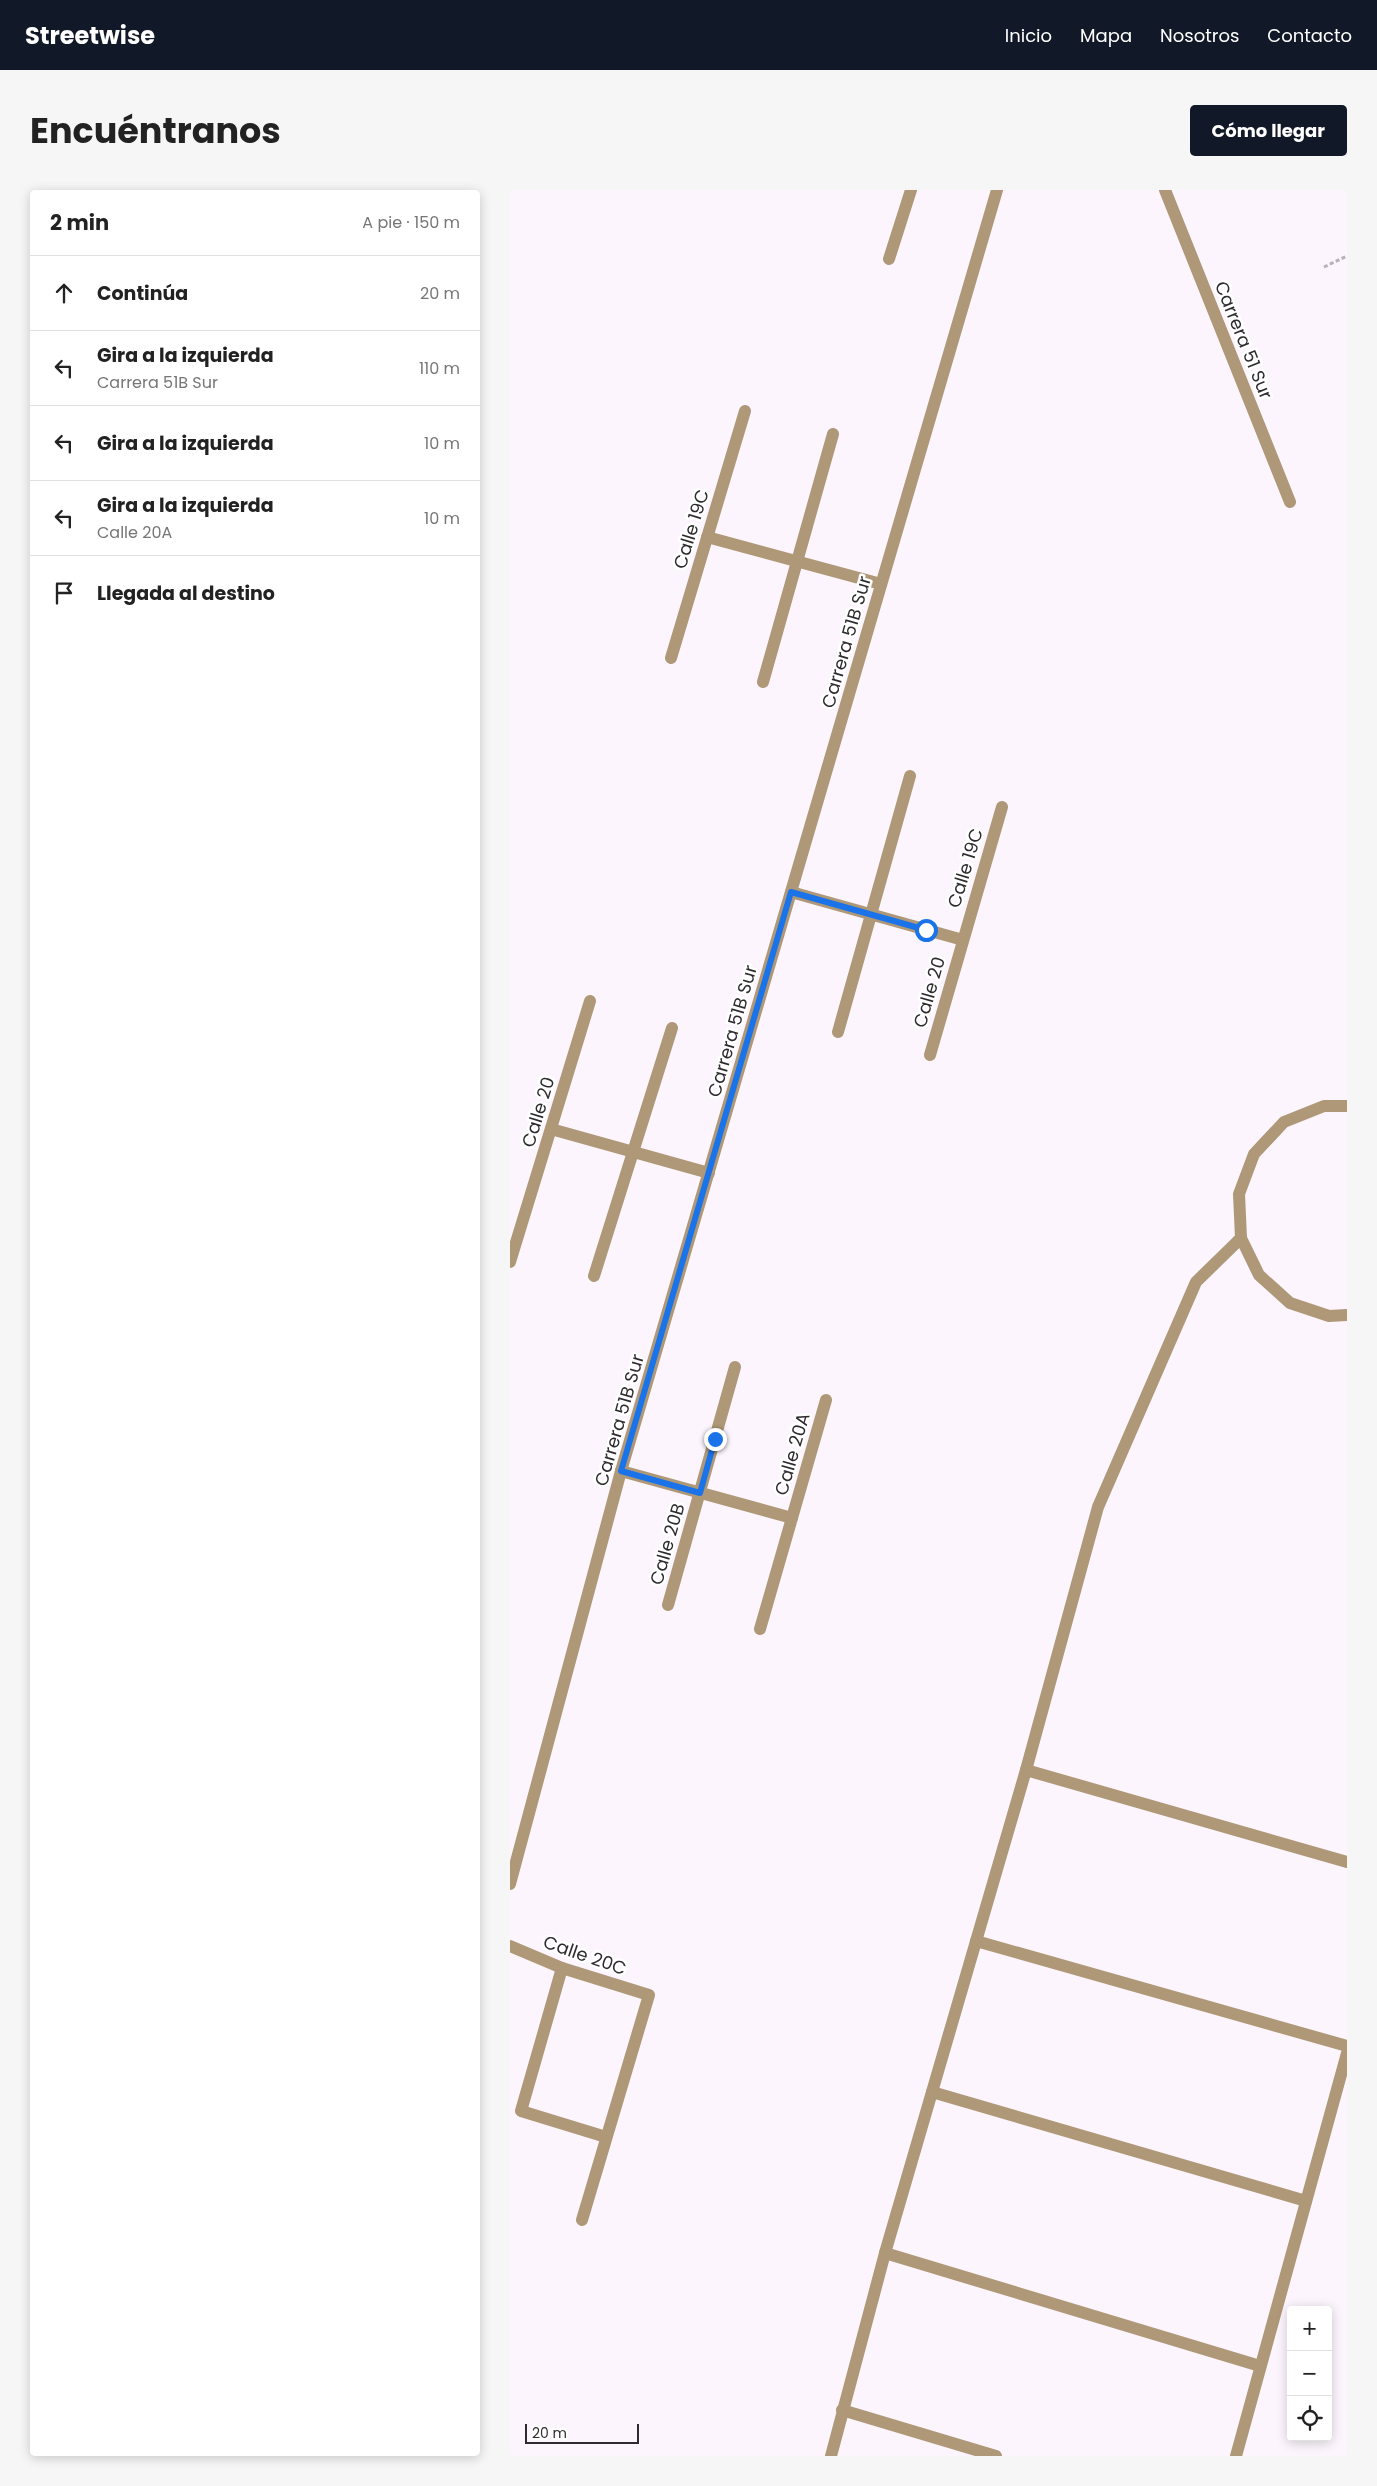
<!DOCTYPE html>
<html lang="es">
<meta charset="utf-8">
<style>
:root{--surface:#fff;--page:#f6f6f6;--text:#222;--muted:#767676;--line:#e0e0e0;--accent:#111827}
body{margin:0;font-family:Poppins,sans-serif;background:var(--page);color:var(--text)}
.controls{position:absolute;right:15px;bottom:15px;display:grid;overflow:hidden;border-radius:5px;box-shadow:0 2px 12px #0003}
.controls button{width:45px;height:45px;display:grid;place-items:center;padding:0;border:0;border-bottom:1px solid var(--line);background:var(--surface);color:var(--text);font:25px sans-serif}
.scale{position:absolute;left:15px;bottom:12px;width:114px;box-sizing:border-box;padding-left:5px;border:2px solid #2e2b2f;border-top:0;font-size:14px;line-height:18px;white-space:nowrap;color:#2e2b2f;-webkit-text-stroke:4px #fff;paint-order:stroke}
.stop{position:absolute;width:15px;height:15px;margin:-11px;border:4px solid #1a73e8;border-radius:50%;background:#fff}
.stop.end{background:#1a73e8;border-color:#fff;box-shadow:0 1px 5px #0008}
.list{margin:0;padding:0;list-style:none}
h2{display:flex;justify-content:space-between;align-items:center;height:65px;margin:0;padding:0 20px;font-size:21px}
h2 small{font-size:16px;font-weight:400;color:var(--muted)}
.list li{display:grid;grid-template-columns:32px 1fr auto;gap:15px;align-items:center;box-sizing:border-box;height:75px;padding:0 20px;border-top:1px solid var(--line)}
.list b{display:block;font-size:19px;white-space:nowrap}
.list p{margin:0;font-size:16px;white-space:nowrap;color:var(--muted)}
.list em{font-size:16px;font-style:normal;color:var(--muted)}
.icon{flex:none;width:28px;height:28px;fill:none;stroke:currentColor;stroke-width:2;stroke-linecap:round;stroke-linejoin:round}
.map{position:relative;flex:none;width:837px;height:2266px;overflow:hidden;border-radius:5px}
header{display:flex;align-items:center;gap:30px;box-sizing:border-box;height:70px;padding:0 25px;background:var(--accent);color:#fff}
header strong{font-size:24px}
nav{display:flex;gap:28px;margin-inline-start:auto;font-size:18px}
.intro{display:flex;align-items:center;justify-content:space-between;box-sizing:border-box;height:120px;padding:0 30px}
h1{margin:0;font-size:35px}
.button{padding:12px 22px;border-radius:5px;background:var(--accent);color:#fff;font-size:18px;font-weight:700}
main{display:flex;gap:30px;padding:0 30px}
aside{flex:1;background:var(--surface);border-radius:5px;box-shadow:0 2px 12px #0003}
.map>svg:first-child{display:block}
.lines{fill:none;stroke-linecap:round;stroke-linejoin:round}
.path{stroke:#b7b1b8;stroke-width:3;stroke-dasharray:4 2.5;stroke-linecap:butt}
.minor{stroke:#af9877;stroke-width:12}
.route{stroke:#1a73e8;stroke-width:6}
.labels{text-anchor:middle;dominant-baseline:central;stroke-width:5;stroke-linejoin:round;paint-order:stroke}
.street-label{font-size:18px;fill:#2e2b2f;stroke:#fff}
</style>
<header>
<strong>Streetwise</strong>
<nav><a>Inicio</a><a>Mapa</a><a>Nosotros</a><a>Contacto</a></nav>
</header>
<div class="intro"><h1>Encuéntranos</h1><a class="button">Cómo llegar</a></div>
<main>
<aside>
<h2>2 min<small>A pie · 150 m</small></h2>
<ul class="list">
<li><svg class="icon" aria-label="ahead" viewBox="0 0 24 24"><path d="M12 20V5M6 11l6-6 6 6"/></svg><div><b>Continúa</b></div><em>20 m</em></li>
<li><svg class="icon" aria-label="left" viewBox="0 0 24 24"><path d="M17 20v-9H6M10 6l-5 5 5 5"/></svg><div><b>Gira a la izquierda</b><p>Carrera 51B Sur</p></div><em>110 m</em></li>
<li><svg class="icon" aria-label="left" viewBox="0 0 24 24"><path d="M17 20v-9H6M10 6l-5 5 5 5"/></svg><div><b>Gira a la izquierda</b></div><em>10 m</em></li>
<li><svg class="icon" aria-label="left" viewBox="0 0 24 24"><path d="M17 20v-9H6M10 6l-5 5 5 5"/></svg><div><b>Gira a la izquierda</b><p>Calle 20A</p></div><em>10 m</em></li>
<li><svg class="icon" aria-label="arrive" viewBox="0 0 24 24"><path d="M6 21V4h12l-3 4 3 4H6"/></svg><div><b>Llegada al destino</b></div></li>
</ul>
</aside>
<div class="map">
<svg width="837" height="2266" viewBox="0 0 837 2266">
<rect width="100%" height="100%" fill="#fcf5fd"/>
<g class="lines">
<polyline class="path" points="814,77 837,66"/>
<g class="minor">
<polyline points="655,0 780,312"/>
<polyline points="379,69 401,0"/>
<polyline points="197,347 371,394"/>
<polyline points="161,468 235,221"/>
<polyline points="253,492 323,244"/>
<polyline points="281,702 453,750"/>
<polyline points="328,842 400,586"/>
<polyline points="420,865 492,617"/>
<polyline points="837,916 814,916 774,932 744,964 729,1004 731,1048 749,1085 780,1113 819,1126 837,1125"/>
<polyline points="41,939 199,983"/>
<polyline points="0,1072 80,811"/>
<polyline points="84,1086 162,838"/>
<polyline points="111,1281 282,1328"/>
<polyline points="158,1415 225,1177"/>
<polyline points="250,1439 316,1210"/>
<polyline points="516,1580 837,1672"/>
<polyline points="0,1694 111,1281 487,0"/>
<polyline points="466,1751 837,1856"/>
<polyline points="0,1756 52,1778 139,1805 72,2030"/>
<polyline points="52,1778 11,1921 96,1947"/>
<polyline points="422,1902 796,2011"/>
<polyline points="375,2063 750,2176"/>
<polyline points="332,2220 486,2266"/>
<polyline points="321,2266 375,2063 516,1580 588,1317 686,1092 731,1048"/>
<polyline points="726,2266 837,1863"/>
</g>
</g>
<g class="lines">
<polyline class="route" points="205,1249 190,1303 111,1281 281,702 416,740"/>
</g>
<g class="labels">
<g class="street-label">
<text transform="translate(734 150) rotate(68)">Carrera 51 Sur</text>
<text transform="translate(181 339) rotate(-73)">Calle 19C</text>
<text transform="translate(336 452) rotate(-74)">Carrera 51B Sur</text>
<text transform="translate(455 678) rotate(-73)">Calle 19C</text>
<text transform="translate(419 802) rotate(-74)">Calle 20</text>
<text transform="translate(222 841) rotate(-74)">Carrera 51B Sur</text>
<text transform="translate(28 922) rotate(-73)">Calle 20</text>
<text transform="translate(109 1230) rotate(-74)">Carrera 51B Sur</text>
<text transform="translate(282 1264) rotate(-74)">Calle 20A</text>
<text transform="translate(157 1354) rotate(-74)">Calle 20B</text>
<text transform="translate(75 1765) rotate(19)">Calle 20C</text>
</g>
</g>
</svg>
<div class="controls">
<button>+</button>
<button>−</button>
<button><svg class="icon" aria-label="locate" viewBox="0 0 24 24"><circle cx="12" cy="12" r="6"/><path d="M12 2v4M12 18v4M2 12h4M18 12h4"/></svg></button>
</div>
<div class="scale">20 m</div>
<div class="stop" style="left:416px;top:740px"></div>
<div class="stop end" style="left:205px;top:1249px"></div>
</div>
</main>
